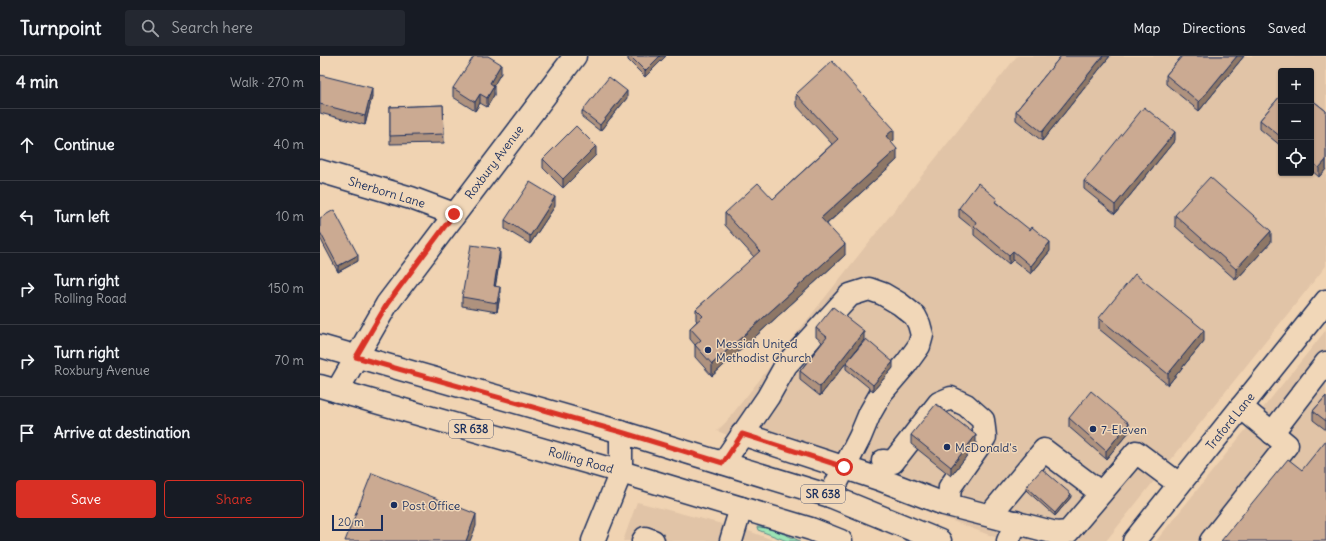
<!DOCTYPE html>
<meta charset="utf-8">
<style>
:root{--surface:#171b24;--page:#242831;--text:#f1f3f6;--muted:#9ea1a6;--line:#363941;--accent:#d93025}
body{margin:0;font-family:Delius,sans-serif;background:var(--page);color:var(--text)}
.controls{position:absolute;right:12px;top:12px;display:grid;overflow:hidden;border-radius:4px;box-shadow:0 1px 3px #0004}
.controls button{width:36px;height:36px;display:grid;place-items:center;padding:0;border:0;border-bottom:1px solid var(--line);background:var(--surface);color:var(--text);font:20px sans-serif}
.scale{position:absolute;left:12px;bottom:10px;width:51px;box-sizing:border-box;padding-left:4px;border:2px solid #1b2f5e;border-top:0;font-size:11px;line-height:14px;white-space:nowrap;color:#1b2f5e;-webkit-text-stroke:3px #f1d7b8;paint-order:stroke}
.stop{position:absolute;width:12px;height:12px;margin:-9px;border:3px solid #d93025;border-radius:50%;background:#fff}
.stop.end{background:#d93025;border-color:#fff;box-shadow:0 1px 4px #0008}
.list{margin:0;padding:0;list-style:none}
h2{display:flex;justify-content:space-between;align-items:center;height:52px;margin:0;padding:0 16px;font-size:17px}
h2 small{font-size:13px;font-weight:400;color:var(--muted)}
.list li{display:grid;grid-template-columns:26px 1fr auto;gap:12px;align-items:center;box-sizing:border-box;height:72px;padding:0 16px;border-top:1px solid var(--line)}
.list b{display:block;font-size:15px;white-space:nowrap}
.list p{margin:0;font-size:13px;white-space:nowrap;color:var(--muted)}
.list em{font-size:13px;font-style:normal;color:var(--muted)}
.actions{display:flex;gap:8px;padding:12px 16px}
.actions a{flex:1;padding:9px 0;border:1px solid var(--accent);border-radius:4px;text-align:center;font-size:14px;color:var(--accent)}
.actions .main{background:var(--accent);color:#fff}
.icon{flex:none;width:22px;height:22px;fill:none;stroke:currentColor;stroke-width:2;stroke-linecap:round;stroke-linejoin:round}
.map{position:relative;flex:none;width:1006px;height:485px;overflow:hidden}
header{display:flex;align-items:center;gap:24px;box-sizing:border-box;height:56px;padding:0 20px;background:var(--surface);border-bottom:1px solid var(--line)}
header strong{font-size:19px}
nav{display:flex;gap:22px;margin-inline-start:auto;font-size:14px}
.search{width:280px;height:36px;background:var(--page);display:flex;align-items:center;gap:10px;box-sizing:border-box;padding:0 14px;border-radius:4px;color:var(--muted);font-size:15px}
main{display:flex}
aside{flex:1;background:var(--surface)}
.map>svg:first-child{display:block}
.built{fill:#e1c4a7;fill-rule:evenodd}
.green{fill:#9be4b4;stroke:#5b8a89}
.lines{fill:none;stroke-linecap:round;stroke-linejoin:round}
.minor-casing{stroke:#1b2f5e;stroke-width:25}
.major-casing{stroke:#1b2f5e;stroke-width:25}
.minor{stroke:#f1d7b8;stroke-width:22}
.major{stroke:#f1d7b8;stroke-width:22}
.wall{fill:#af927e;stroke:#1b2f5e}
.shaded-wall{fill:#8e7766;stroke:#1b2f5e}
.building{fill:#cbaa92;stroke:#1b2f5e}
.route{stroke:#d93025;stroke-width:5}
.poi-dot{fill:#1b2f5e;stroke:#f1d7b8;stroke-width:1.5}
.labels{text-anchor:middle;dominant-baseline:central;stroke-width:3;stroke-linejoin:round;paint-order:stroke}
.shield{fill:#f1d7b8;stroke:#5b6179;stroke-width:1}
.shield-label{font-size:11px;font-weight:bold;fill:#1b2f5e}
.street-label{font-size:12px;fill:#1b2f5e;stroke:#f1d7b8}
.poi-label{font-size:12px;fill:#1b2f5e;stroke:#f1d7b8;text-anchor:start}
</style>
<header>
<strong>Turnpoint</strong>
<div class="search"><svg class="icon" aria-label="search" viewBox="0 0 24 24"><circle cx="10" cy="10" r="6"/><path d="M15 15l6 6"/></svg>Search here</div>
<nav><a>Map</a><a>Directions</a><a>Saved</a></nav>
</header>
<main>
<aside>
<h2>4 min<small>Walk · 270 m</small></h2>
<ul class="list">
<li><svg class="icon" aria-label="ahead" viewBox="0 0 24 24"><path d="M12 20V5M6 11l6-6 6 6"/></svg><div><b>Continue</b></div><em>40 m</em></li>
<li><svg class="icon" aria-label="left" viewBox="0 0 24 24"><path d="M17 20v-9H6M10 6l-5 5 5 5"/></svg><div><b>Turn left</b></div><em>10 m</em></li>
<li><svg class="icon" aria-label="right" viewBox="0 0 24 24"><path d="M7 20v-9h11M14 6l5 5-5 5"/></svg><div><b>Turn right</b><p>Rolling Road</p></div><em>150 m</em></li>
<li><svg class="icon" aria-label="right" viewBox="0 0 24 24"><path d="M7 20v-9h11M14 6l5 5-5 5"/></svg><div><b>Turn right</b><p>Roxbury Avenue</p></div><em>70 m</em></li>
<li><svg class="icon" aria-label="arrive" viewBox="0 0 24 24"><path d="M6 21V4h12l-3 4 3 4H6"/></svg><div><b>Arrive at destination</b></div></li>
</ul>
<div class="actions"><a class="main">Save</a><a>Share</a></div>
</aside>
<div class="map">
<svg width="1006" height="485" viewBox="0 0 1006 485">
<rect width="100%" height="100%" fill="#f0d3b2"/>
<filter id="ink" filterUnits="userSpaceOnUse"><feTurbulence type="fractalNoise" baseFrequency=".025" numOctaves="2"/><feDisplacementMap in="SourceGraphic" scale="8" xChannelSelector="R" yChannelSelector="G"/><feConvolveMatrix kernelMatrix="1 2 1 2 8 2 1 2 1" color-interpolation-filters="sRGB"/></filter>
<g filter="url(#ink)">
<g class="built">
<path d="M697,0H1006V210L786,485H685L397,375L406,366ZM961,15H991V117H961Z"/>
<polygon points="1006,274 1006,485 836,485"/>
<polygon points="317,446 429,475 455,485 303,485"/>
</g>
<path class="green" d="M437,471C451,471 466,479 480,485H467L438,474Z"/>
<g class="lines">
<defs>
<g id="minor">
<polyline points="0,115 91,142 134,158"/>
<polyline points="17,335 67,248 255,0"/>
<polyline points="952,377 1006,307"/>
<polyline points="422,378 559,423 624,448 736,477 748,476 816,396 859,428"/>
<polyline points="563,405 573,406 619,347 631,342 646,349 663,364 665,381 630,431 629,442"/>
<polyline points="403,407 448,341 466,309 530,239 549,233 563,238 580,248 595,260 599,268 602,279 599,290 586,308 562,336 550,357 540,381 510,440"/>
<polyline points="670,459 724,394 781,437"/>
<polyline points="273,485 301,416 301,376"/>
<polyline points="323,485 325,482 333,485"/>
<polyline points="411,485 421,452"/>
<polyline points="688,485 696,466"/>
<polyline points="814,485 1006,245"/>
<polyline points="891,485 967,389 921,351"/>
</g>
<g id="major">
<polyline points="0,290 301,376 510,440 620,485"/>
<polyline points="0,330 301,416 491,473 521,485"/>
</g>
</defs>
<use href="#minor" class="minor-casing"/>
<use href="#major" class="major-casing"/>
<use href="#minor" class="minor"/>
<use href="#major" class="major"/>
</g>
<g class="wall">
<polygon points="308,0 346,0 325,21 308,4"/>
<polygon points="741,0 790,0 722,85 696,64 696,55"/>
<polygon points="862,0 924,0 879,55 846,28 846,19"/>
<polygon points="181,17 173,30 174,39 167,51 160,47 155,55 133,41 133,32"/>
<polygon points="0,20 52,41 45,69 0,57"/>
<polygon points="476,38 574,84 571,86 577,104 507,168 525,199 392,320 375,301 375,289 370,283 370,272 377,265 376,264 376,253 434,201 405,169 405,157 453,143 512,88 476,49"/>
<polygon points="961,39 961,90 940,73 940,64"/>
<polygon points="307,42 280,75 262,61 262,55"/>
<polygon points="991,43 1006,55 1006,113 999,121 991,114"/>
<polygon points="123,49 124,87 70,88 70,51"/>
<polygon points="855,84 795,158 764,133 764,125"/>
<polygon points="276,99 243,132 223,112 223,103"/>
<polygon points="677,147 730,195 711,218 693,204 689,208 654,179 654,173 639,161 639,152"/>
<polygon points="235,150 210,188 185,173 185,164"/>
<polygon points="855,159 951,186 916,224 855,170"/>
<polygon points="0,162 38,205 18,216 0,182"/>
<polygon points="180,202 175,230 180,240 177,256 142,250 142,241"/>
<polygon points="779,262 884,285 848,329 779,273"/>
<polygon points="496,272 544,284 500,340 480,324 480,315 502,286 496,281"/>
<polygon points="526,307 573,312 553,335 526,313"/>
<polygon points="1006,340 1006,374 993,364 993,355"/>
<polygon points="749,362 809,376 786,403 749,371"/>
<polygon points="591,379 656,388 631,420 591,388"/>
<polygon points="706,431 751,441 735,460 706,434"/>
</g>
<g class="shaded-wall">
<polygon points="340,0 346,0 325,21 325,15"/>
<polygon points="783,0 790,0 722,85 722,76"/>
<polygon points="917,0 924,0 879,55 879,46"/>
<polygon points="181,8 181,17 170,36 170,27"/>
<polygon points="174,30 174,39 167,51 167,42"/>
<polygon points="52,32 52,41 45,69 45,60"/>
<polygon points="307,35 307,42 280,75 280,69"/>
<polygon points="160,38 160,47 155,55 155,46"/>
<polygon points="574,73 574,84 566,91 566,80"/>
<polygon points="855,76 855,84 795,158 795,149"/>
<polygon points="276,90 276,99 243,132 243,123"/>
<polygon points="577,93 577,104 501,173 501,162"/>
<polygon points="1006,104 1006,113 999,121 999,112"/>
<polygon points="235,141 235,150 210,188 210,180"/>
<polygon points="951,175 951,186 916,224 916,213"/>
<polygon points="730,186 730,195 711,218 711,210"/>
<polygon points="525,188 525,199 392,320 392,308"/>
<polygon points="180,193 180,202 174,239 174,230"/>
<polygon points="693,195 693,204 689,208 689,199"/>
<polygon points="38,199 38,205 18,216 18,210"/>
<polygon points="180,231 180,240 177,256 177,247"/>
<polygon points="884,274 884,285 848,329 848,318"/>
<polygon points="544,275 544,284 500,340 500,331"/>
<polygon points="573,306 573,312 553,335 553,329"/>
<polygon points="809,367 809,376 786,403 786,395"/>
<polygon points="656,379 656,388 631,420 631,411"/>
<polygon points="751,438 751,441 735,460 735,457"/>
<polygon points="156,458 156,470 150,485 146,485"/>
</g>
<g class="building">
<polygon points="154,0 168,0 181,8 170,27 174,30 167,42 160,38 155,46 133,32"/>
<polygon points="310,0 340,0 325,15"/>
<polygon points="741,0 783,0 722,76 696,55"/>
<polygon points="862,0 917,0 879,46 846,19"/>
<polygon points="512,5 574,73 566,80 577,93 501,162 525,188 392,308 375,289 381,284 370,272 383,260 376,253 440,195 405,157 438,127 453,143 518,83 476,38"/>
<polygon points="0,19 52,32 45,60 0,48"/>
<polygon points="289,21 307,35 280,69 262,55"/>
<polygon points="961,39 961,81 940,64"/>
<polygon points="991,43 1006,55 1006,104 999,112 991,105"/>
<polygon points="123,49 124,78 70,80 70,51"/>
<polygon points="824,51 855,76 795,149 764,125"/>
<polygon points="256,70 276,90 243,123 223,103"/>
<polygon points="890,121 951,175 916,213 855,159"/>
<polygon points="210,126 235,141 210,180 185,164"/>
<polygon points="658,127 677,143 675,146 710,174 712,171 730,186 711,210 693,195 689,199 654,170 656,166 639,152"/>
<polygon points="14,154 38,199 18,210 0,176 0,162"/>
<polygon points="151,189 180,193 174,230 180,231 177,247 142,241"/>
<polygon points="815,218 884,274 848,318 779,262"/>
<polygon points="513,251 544,275 500,331 480,315 507,281 496,272"/>
<polygon points="546,283 573,306 553,329 526,307"/>
<polygon points="771,335 809,367 786,395 749,362"/>
<polygon points="1006,340 1006,365 993,355"/>
<polygon points="616,348 656,379 631,411 591,379"/>
<polygon points="1006,384 1006,485 901,485 968,403 982,414"/>
<polygon points="722,413 751,438 735,457 706,431"/>
<polygon points="52,417 156,458 146,485 25,485"/>
</g>
</g>
<g class="lines" filter="url(#ink)">
<polyline class="route" points="134,158 67,248 36,301 301,376 403,407 422,378 524,411"/>
</g>
<g class="poi-dot">
<circle cx="388" cy="294" r="4"/>
<circle cx="773" cy="373" r="4"/>
<circle cx="627" cy="391" r="4"/>
<circle cx="74" cy="449" r="4"/>
</g>
<g class="labels">
<g class="shield">
<rect x="129" y="364" width="44" height="18" rx="3"/>
<rect x="481" y="429" width="44" height="18" rx="3"/>
</g>
<g class="shield-label">
<text x="151" y="373">SR 638</text>
<text x="503" y="438">SR 638</text>
</g>
<g class="street-label">
<text transform="translate(174 106) rotate(-53)">Roxbury Avenue</text>
<text transform="translate(67 136) rotate(17)">Sherborn Lane</text>
<text transform="translate(910 365) rotate(-51)">Traford Lane</text>
<text transform="translate(261 404) rotate(16)">Rolling Road</text>
</g>
<g class="poi-label">
<text x="396" y="287">Messiah United<tspan x="396" dy="14">Methodist Church</tspan></text>
<text x="781" y="373">7-Eleven</text>
<text x="635" y="391">McDonald's</text>
<text x="82" y="449">Post Office</text>
</g>
</g>
</svg>
<div class="controls">
<button>+</button>
<button>−</button>
<button><svg class="icon" aria-label="locate" viewBox="0 0 24 24"><circle cx="12" cy="12" r="6"/><path d="M12 2v4M12 18v4M2 12h4M18 12h4"/></svg></button>
</div>
<div class="scale">20 m</div>
<div class="stop" style="left:524px;top:411px"></div>
<div class="stop end" style="left:134px;top:158px"></div>
</div>
</main>
